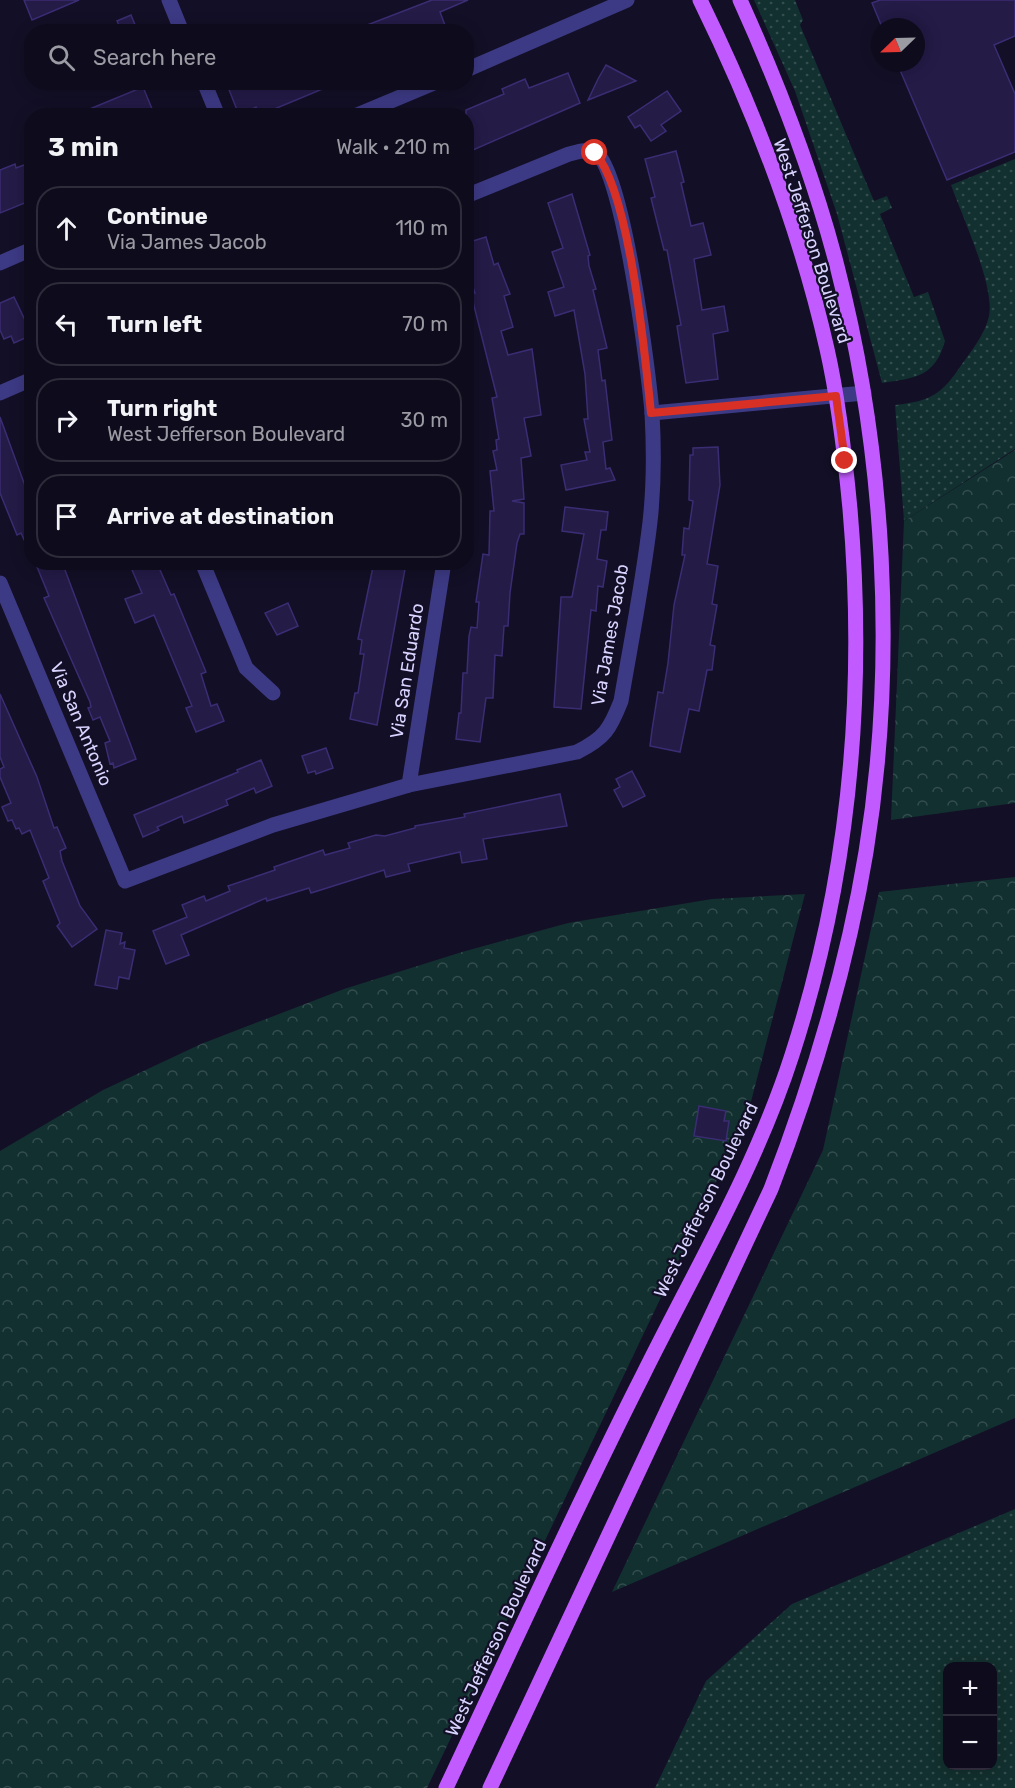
<!DOCTYPE html>
<meta charset="utf-8">
<style>
:root{--surface:#0e0b1c;--page:#171425;--text:#f1f3f6;--muted:#9b9ba3;--line:#2e2b3b}
body{margin:0;font-family:Rubik,sans-serif;background:var(--page);color:var(--text)}
.controls{position:absolute;right:18px;bottom:18px;display:grid;overflow:hidden;border-radius:12px;box-shadow:0 3px 15px #0003}
.controls button{width:54px;height:54px;display:grid;place-items:center;padding:0;border:0;border-bottom:2px solid var(--line);background:var(--surface);color:var(--text);font:30px sans-serif}
.compass{position:absolute;left:871px;top:18px;width:54px;height:54px;border-radius:50%;background:var(--surface);box-shadow:0 3px 15px #0003;rotate:247deg}
.stop{position:absolute;width:18px;height:18px;margin:-14px;border:4px solid #d93025;border-radius:50%;background:#fff}
.stop.end{background:#d93025;border-color:#fff;box-shadow:0 2px 6px #0008}
.list{margin:0;padding:0;list-style:none}
h2{display:flex;justify-content:space-between;align-items:center;height:78px;margin:0;padding:0 24px;font-size:26px}
h2 small{font-size:20px;font-weight:400;color:var(--muted)}
.list li{display:grid;grid-template-columns:39px 1fr auto;gap:18px;align-items:center;box-sizing:border-box;height:84px;margin:0 12px 12px;padding:0 12px;border:2px solid var(--line);border-radius:24px}
.list b{display:block;font-size:22px;white-space:nowrap}
.list p{margin:0;font-size:20px;white-space:nowrap;color:var(--muted)}
.list em{font-size:20px;font-style:normal;color:var(--muted)}
.icon{flex:none;width:33px;height:33px;fill:none;stroke:currentColor;stroke-width:2;stroke-linecap:round;stroke-linejoin:round}
.map{position:relative;flex:none;width:1015px;height:1788px;overflow:hidden}
.search{position:absolute;background:var(--surface);box-shadow:0 3px 15px #0003;left:24px;top:24px;width:450px;height:66px;display:flex;align-items:center;gap:15px;box-sizing:border-box;padding:0 21px;border-radius:24px;color:var(--muted);font-size:22px}
.panel{position:absolute;background:var(--surface);box-shadow:0 3px 15px #0003;left:24px;top:108px;width:450px;height:462px;border-radius:24px}
.map>svg:first-child{display:block}
.grass{fill:url(#grass-dots);fill-rule:evenodd}
.forest{fill:url(#forest-crowns)}
.building{fill:#241b47;stroke:#3b2d73;stroke-width:1.5}
.lines{fill:none;stroke-linecap:round;stroke-linejoin:round}
.minor{stroke:#3d3a85;stroke-width:15}
.major{stroke:#c25bff;stroke-width:15}
.route{stroke:#d93025;stroke-width:8}
.labels{text-anchor:middle;dominant-baseline:central;stroke-width:4.5;stroke-linejoin:round;paint-order:stroke}
.street-label{font-size:18px;fill:#d9d4ff;stroke:#130f26}
</style>
<div class="map">
<svg width="1015" height="1788" viewBox="0 0 1015 1788">
<defs>
<pattern id="grass-dots" width="8" height="8" patternUnits="userSpaceOnUse" patternTransform="scale(1.5)"><rect width="8" height="8" fill="#12302f"/><path d="M2 2h.1M6 6h.1" fill="none" stroke="#344d4e" stroke-width="1.8" stroke-linecap="round"/></pattern>
<pattern id="forest-crowns" width="20" height="18" patternUnits="userSpaceOnUse" patternTransform="scale(1.5)"><rect width="20" height="18" fill="#12302f"/><path d="M2 6a3 3 0 1 1 6 0M12 15a3 3 0 1 1 6 0" fill="none" stroke="#344d4e"/></pattern>
</defs>
<rect width="100%" height="100%" fill="#130f26"/>
<g class="grass">
<path d="M754,0H795L803,20L800,25L874,201L887,196L892,208L880,214L914,297L928,292L945,341C935,377 915,378 882,383L837,214L795,91Z"/>
<path d="M1015,159V449L904,521L895,405C932,401 942,394 962,364C972,350 985,334 989,316C995,286 962,216 951,185Z"/>
<path d="M1015,1509V1788H655L706,1681L792,1604ZM948,1666H992V1766H948Z"/>
</g>
<g class="forest">
<polygon points="1015,450 1015,803 891,820 904,521"/>
<polygon points="1015,877 1015,1418 612,1592 823,1150 879,892"/>
<polygon points="805,894 747,1117 427,1788 0,1788 0,1151 103,1090 201,1044 344,989 462,952 568,923 712,899"/>
</g>
<g class="building">
<polygon points="24,0 79,0 32,20"/>
<polygon points="432,0 468,0 440,12 446,28 439,32 349,32"/>
<polygon points="880,0 1015,0 1015,36 994,45 1015,94 1015,152 947,180 897,63 916,63 916,27 882,27 872,3"/>
<polygon points="131,15 138,32 122,32 117,21"/>
<polygon points="606,65 636,81 588,100 598,79"/>
<polygon points="568,73 580,103 466,153 466,110 504,94 502,89 525,79 529,88"/>
<polygon points="226,82 337,82 337,83 260,115 256,107 239,115"/>
<polygon points="143,87 155,116 75,116 75,115"/>
<polygon points="667,91 681,111 661,125 666,131 651,141 640,125 635,128 628,117"/>
<polygon points="676,151 684,182 681,183 691,226 703,223 711,255 694,259 702,310 724,306 728,331 713,334 718,379 686,383 677,326 681,325 667,250 664,250 651,198 655,197 645,159"/>
<polygon points="32,162 32,200 0,213 0,170 15,164 16,168"/>
<polygon points="572,194 590,255 588,256 589,266 596,289 593,290 607,348 598,350 602,381 605,380 612,440 603,442 606,469 610,468 615,480 566,490 561,465 587,460 585,452 590,452 584,419 588,419 585,374 574,310 555,316 548,292 564,287 552,252 563,248 548,203"/>
<polygon points="486,237 494,265 498,263 510,294 504,296 513,327 501,331 508,355 532,349 541,415 524,418 531,456 521,458 524,499 512,501 524,503 524,534 520,534 517,543 510,593 508,626 504,626 502,656 495,655 493,698 486,698 480,742 456,739 459,713 461,713 463,673 467,673 469,636 471,627 477,628 479,602 476,602 483,554 489,555 490,511 494,511 490,471 497,470 493,451 497,450 496,440 499,439 492,398 497,397 471,294 475,293 466,267 466,243"/>
<polygon points="14,297 32,335 14,343 11,336 4,339 0,330 0,303"/>
<polygon points="0,417 32,505 32,557 21,533 17,535 0,493"/>
<polygon points="718,447 720,485 707,564 718,566 712,604 717,605 710,645 715,646 712,670 707,670 699,711 689,709 680,752 650,746 652,730 658,692 663,693 668,663 674,605 685,555 682,555 684,528 689,529 693,501 689,500 690,455 693,455 693,448"/>
<polygon points="565,507 608,512 606,530 601,530 597,559 607,561 603,587 598,586 596,611 591,610 581,709 554,707 561,597 572,597 584,534 562,531"/>
<polygon points="35,562 62,562 136,759 114,768 113,763 110,764 105,743 110,741 100,717 93,720 88,708 91,707 90,702 44,598 49,596"/>
<polygon points="374,562 405,569 377,725 350,719 355,693 358,693 364,654 360,654 362,640 358,639"/>
<polygon points="129,563 157,563 171,595 174,594 206,672 201,674 211,706 217,704 224,721 196,732 186,708 192,706 154,615 135,623 125,599 142,593"/>
<polygon points="288,603 298,626 277,635 265,613"/>
<polygon points="0,694 37,777 54,828 57,827 66,848 60,851 62,861 80,906 97,929 72,947 57,926 60,923 43,881 49,878 30,830 22,834 19,828 16,829 12,820 8,821 2,807 11,803 0,777 0,769 4,767 0,757"/>
<polygon points="326,748 333,768 316,774 315,771 308,773 302,756"/>
<polygon points="261,760 272,786 256,793 254,788 226,800 228,805 184,823 182,816 157,827 159,830 143,837 134,815 238,772 237,770"/>
<polygon points="632,771 645,796 623,807 614,790 620,787 616,779"/>
<polygon points="560,794 567,826 483,839 487,859 462,863 460,852 408,864 410,871 386,877 384,870 311,893 309,888 267,901 266,898 181,935 189,955 166,964 153,931 187,917 182,905 204,896 206,901 230,891 228,886 275,870 274,867 323,850 325,855 350,848 348,843 376,835 385,836 415,828 415,826 465,817 464,814"/>
<polygon points="106,930 122,933 120,944 125,942 124,948 135,950 129,979 119,977 117,989 95,985"/>
<polygon points="699,1106 726,1111 724,1121 729,1121 726,1141 694,1136"/>
</g>
<g class="lines">
<g class="minor">
<polyline points="169,0 182,32"/>
<polyline points="466,70 627,0"/>
<polyline points="204,82 218,116"/>
<polyline points="355,116 436,82"/>
<polyline points="0,263 32,249"/>
<polyline points="0,393 32,379"/>
<polyline points="652,413 864,393"/>
<polyline points="202,562 246,668 273,693"/>
<path d="M0,583L125,881L273,825L409,785L577,752C605,738 610,729 621,701C631,642 643,582 650,522C654,486 654,448 652,413C649,374 623,170 596,153C588,148 577,152 569,154L466,196"/>
<polyline points="409,785 444,562"/>
</g>
<g class="major">
<path d="M446,1788C511,1650 574,1511 643,1375C695,1270 756,1167 792,1055C849,879 866,694 850,509C845,456 839,402 827,349C800,230 754,110 700,0"/>
<path d="M490,1788L771,1189C813,1080 847,967 866,852C897,662 885,452 837,266C813,174 779,86 740,0"/>
</g>
</g>
<g class="lines">
<path class="route" d="M595,153C630,192 645,356 651,413L836,396L845,461"/>
</g>
<g class="labels">
<g class="street-label">
<text transform="translate(812 241) rotate(72)">West Jefferson Boulevard</text>
<text transform="translate(610 635) rotate(-80)">Via James Jacob</text>
<text transform="translate(407 671) rotate(-81)">Via San Eduardo</text>
<text transform="translate(81 724) rotate(67)">Via San Antonio</text>
<text transform="translate(706 1200) rotate(-64)">West Jefferson Boulevard</text>
<text transform="translate(496 1638) rotate(-65)">West Jefferson Boulevard</text>
</g>
</g>
</svg>
<div class="controls">
<button>+</button>
<button>−</button>
</div>
<svg class="compass" viewBox="-18 -18 36 36"><path d="M0-13l5 13h-10z" fill="#e53935"/><path d="M0 13l5-13h-10z" fill="#9b9ba3"/></svg>
<div class="stop" style="left:595px;top:153px"></div>
<div class="stop end" style="left:845px;top:461px"></div>
<div class="search"><svg class="icon" aria-label="search" viewBox="0 0 24 24"><circle cx="10" cy="10" r="6"/><path d="M15 15l6 6"/></svg>Search here</div>
<section class="panel">
<h2>3 min<small>Walk · 210 m</small></h2>
<ul class="list">
<li><svg class="icon" aria-label="ahead" viewBox="0 0 24 24"><path d="M12 20V5M6 11l6-6 6 6"/></svg><div><b>Continue</b><p>Via James Jacob</p></div><em>110 m</em></li>
<li><svg class="icon" aria-label="left" viewBox="0 0 24 24"><path d="M17 20v-9H6M10 6l-5 5 5 5"/></svg><div><b>Turn left</b></div><em>70 m</em></li>
<li><svg class="icon" aria-label="right" viewBox="0 0 24 24"><path d="M7 20v-9h11M14 6l5 5-5 5"/></svg><div><b>Turn right</b><p>West Jefferson Boulevard</p></div><em>30 m</em></li>
<li><svg class="icon" aria-label="arrive" viewBox="0 0 24 24"><path d="M6 21V4h12l-3 4 3 4H6"/></svg><div><b>Arrive at destination</b></div></li>
</ul>
</section>
</div>
